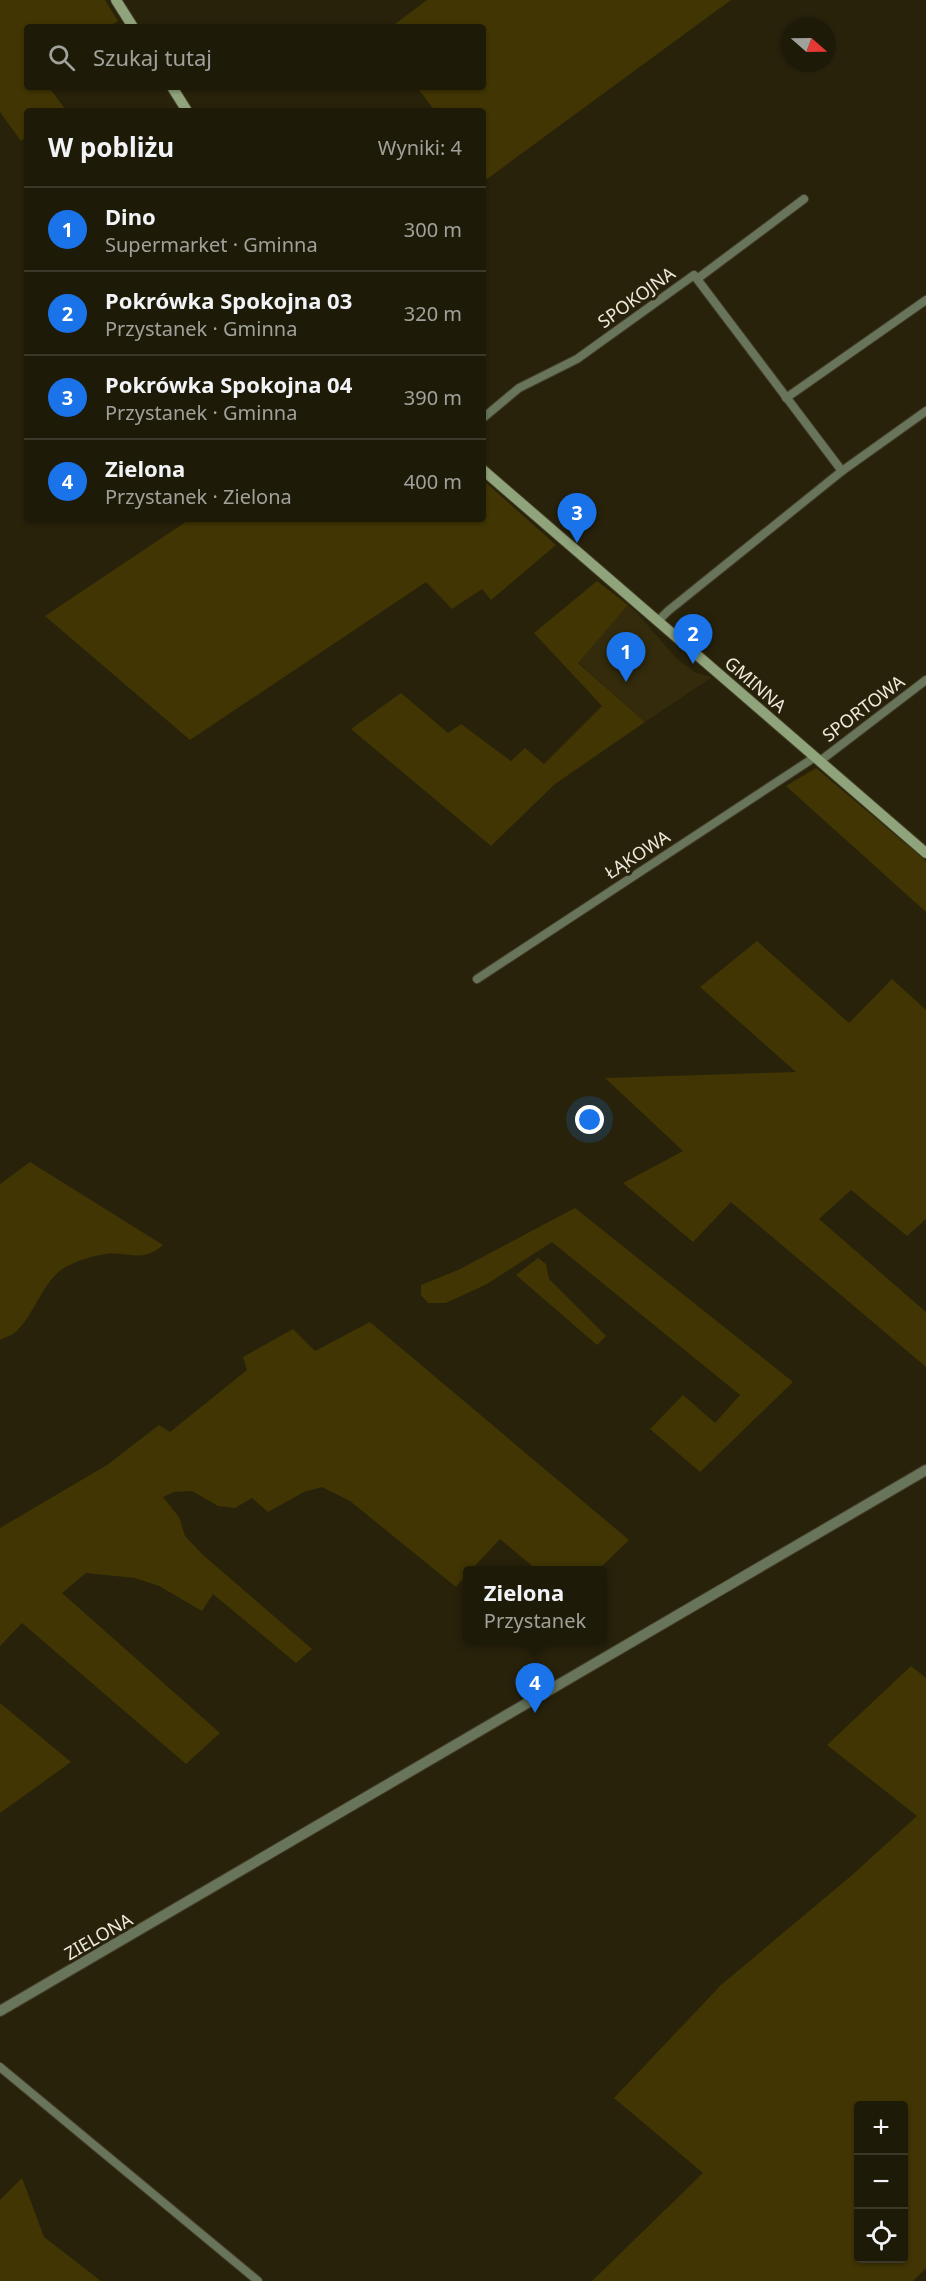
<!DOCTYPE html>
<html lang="pl">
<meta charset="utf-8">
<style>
:root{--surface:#1e1a08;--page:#2b2716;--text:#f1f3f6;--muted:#a1a19c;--line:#3c3829;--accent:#1a73e8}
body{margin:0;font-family:"Noto Sans",sans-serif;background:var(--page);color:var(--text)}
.controls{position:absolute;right:18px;bottom:18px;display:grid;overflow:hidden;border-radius:6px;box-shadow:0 2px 4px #0004}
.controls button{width:54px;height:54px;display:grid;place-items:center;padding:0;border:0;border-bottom:2px solid var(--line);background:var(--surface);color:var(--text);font:30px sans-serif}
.compass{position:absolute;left:782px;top:18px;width:54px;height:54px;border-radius:50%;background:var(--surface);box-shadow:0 2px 4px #0004;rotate:110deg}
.you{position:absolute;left:590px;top:1120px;width:21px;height:21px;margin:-15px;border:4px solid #fff;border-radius:50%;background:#1a73e8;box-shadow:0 0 0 9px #1a73e833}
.badge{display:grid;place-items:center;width:39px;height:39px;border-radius:50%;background:var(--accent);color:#fff;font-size:20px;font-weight:700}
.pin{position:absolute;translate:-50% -50px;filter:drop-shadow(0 2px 3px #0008)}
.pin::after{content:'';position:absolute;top:32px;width:21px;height:18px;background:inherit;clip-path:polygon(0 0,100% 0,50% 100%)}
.popup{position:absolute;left:463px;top:1566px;width:144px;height:78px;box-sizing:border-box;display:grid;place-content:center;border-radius:6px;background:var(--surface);filter:drop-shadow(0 2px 4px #0005);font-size:20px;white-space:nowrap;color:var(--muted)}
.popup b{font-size:22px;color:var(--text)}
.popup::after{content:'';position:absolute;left:50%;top:100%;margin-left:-12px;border:12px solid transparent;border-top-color:var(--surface)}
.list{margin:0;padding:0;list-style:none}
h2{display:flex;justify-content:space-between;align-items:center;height:78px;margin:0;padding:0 24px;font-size:26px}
h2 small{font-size:20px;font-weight:400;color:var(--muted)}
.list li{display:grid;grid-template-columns:39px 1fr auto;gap:18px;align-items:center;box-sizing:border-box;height:84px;padding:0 24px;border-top:2px solid var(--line)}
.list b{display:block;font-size:22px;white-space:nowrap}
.list p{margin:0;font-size:20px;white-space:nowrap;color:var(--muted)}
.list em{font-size:20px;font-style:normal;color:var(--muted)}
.icon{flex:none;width:33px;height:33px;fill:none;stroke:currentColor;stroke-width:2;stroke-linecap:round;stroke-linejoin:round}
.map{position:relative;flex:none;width:926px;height:2281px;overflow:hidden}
.search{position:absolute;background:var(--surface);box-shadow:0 2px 4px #0004;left:24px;top:24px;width:462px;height:66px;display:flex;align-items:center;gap:15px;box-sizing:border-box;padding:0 21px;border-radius:6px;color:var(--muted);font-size:22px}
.panel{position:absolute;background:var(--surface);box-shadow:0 2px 4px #0004;left:24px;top:108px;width:462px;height:414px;border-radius:6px}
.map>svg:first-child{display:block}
.built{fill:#332b0c}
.green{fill:#403503;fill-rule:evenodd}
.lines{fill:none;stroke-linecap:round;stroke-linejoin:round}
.minor-casing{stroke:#443e28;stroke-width:10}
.tertiary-casing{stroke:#443e28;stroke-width:12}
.secondary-casing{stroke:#443e28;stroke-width:12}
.minor{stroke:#68755b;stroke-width:8}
.tertiary{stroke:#68755b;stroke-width:10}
.secondary{stroke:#90a47b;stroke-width:10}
.labels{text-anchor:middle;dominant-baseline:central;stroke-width:6;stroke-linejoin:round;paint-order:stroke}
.street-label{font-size:18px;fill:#edeadb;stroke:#28220b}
</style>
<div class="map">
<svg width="926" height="2281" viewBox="0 0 926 2281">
<rect width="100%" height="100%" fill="#28220b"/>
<polygon class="built" points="628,605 637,613 677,659 696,673 712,677 645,722 578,662"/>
<g class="green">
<polygon points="0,0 105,0 118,21 109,27 27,27 27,87 49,87 65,109 62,111 27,111 27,137 21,141 0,112"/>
<polygon points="427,0 731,0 487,179 483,174 483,111 435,111 417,87 483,87 483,27 391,27"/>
<polygon points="483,480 556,545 491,600 482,589 452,609 426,582 190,740 45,616 190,519 483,519"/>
<polygon points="597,581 628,605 578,663 645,722 555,784 491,846 351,729 401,693 448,733 461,724 511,761 525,748 544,764 602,706 534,633"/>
<polygon points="816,768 926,861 926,912 786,786"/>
<polygon points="757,941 849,1023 892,979 926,1010 926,1219 907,1236 851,1190 819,1219 926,1312 926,1367 731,1202 693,1242 623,1183 683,1151 605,1078 796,1072 700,987"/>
<path d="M30,1162L163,1245C141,1264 129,1251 105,1254C92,1256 72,1262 61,1270C41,1285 32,1320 13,1334C9,1336 4,1338 0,1340V1184Z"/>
<polygon points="575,1208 793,1382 700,1472 650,1429 683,1395 715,1423 740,1395 552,1242 487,1284 446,1303 428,1303 421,1295 421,1285 458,1270"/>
<polygon points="538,1258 546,1264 549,1279 606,1336 597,1345 516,1275"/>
<polygon points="370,1322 629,1540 598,1570 537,1570 500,1539 471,1570 468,1570 467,1574 456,1587 350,1501 322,1487 304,1492 268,1512 252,1498 235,1508 218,1506 192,1491 174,1492 163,1497 179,1517 185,1536 203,1555 312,1649 296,1663 213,1594 202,1611 159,1586 135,1578 86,1573 62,1593 220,1733 186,1764 22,1623 0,1646 0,1528 107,1465 159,1425 170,1432 247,1370 243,1357 293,1329 315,1351"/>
<path d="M911,1666L926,1678V2268L913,2281H592L703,2173L614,2098L721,1985L851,1876L917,1816L827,1745ZM858,2106H904V2258H858Z"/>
<polygon points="0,1703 71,1762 0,1813"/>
<polygon points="22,2178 44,2237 101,2281 0,2281 0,2200"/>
</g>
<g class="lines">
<defs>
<g id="minor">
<polyline points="697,279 804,199"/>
<polyline points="786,398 926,300"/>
<polyline points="483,418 519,388 577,359 694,275 842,471"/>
<polyline points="658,621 668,611 842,471 926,411"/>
<polyline points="820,761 926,680"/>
<polyline points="477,979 815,757"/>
<polyline points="0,2067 258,2281"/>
</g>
<polyline id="tertiary" points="0,2011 926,1470"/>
<g id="secondary">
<polyline points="116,0 133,27"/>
<polyline points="172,87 187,111"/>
<polyline points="483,470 926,853"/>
</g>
</defs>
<use href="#minor" class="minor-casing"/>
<use href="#tertiary" class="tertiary-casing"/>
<use href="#secondary" class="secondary-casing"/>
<use href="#minor" class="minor"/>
<use href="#tertiary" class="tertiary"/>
<use href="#secondary" class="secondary"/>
</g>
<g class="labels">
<g class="street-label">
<text transform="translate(636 297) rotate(-36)">SPOKOJNA</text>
<text transform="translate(756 684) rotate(41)">GMINNA</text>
<text transform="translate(863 708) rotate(-37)">SPORTOWA</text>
<text transform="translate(637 854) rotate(-33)">ŁĄKOWA</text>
<text transform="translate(98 1936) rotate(-30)">ZIELONA</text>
</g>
</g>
</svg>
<div class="controls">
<button>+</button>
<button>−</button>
<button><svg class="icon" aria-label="locate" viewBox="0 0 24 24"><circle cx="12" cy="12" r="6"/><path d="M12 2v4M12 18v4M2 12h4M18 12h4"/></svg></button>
</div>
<svg class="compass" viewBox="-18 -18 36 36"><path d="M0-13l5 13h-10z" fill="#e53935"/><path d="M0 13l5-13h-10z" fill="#a1a19c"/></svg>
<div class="you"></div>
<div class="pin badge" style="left:626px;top:682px">1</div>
<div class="pin badge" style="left:693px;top:664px">2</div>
<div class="pin badge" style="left:577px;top:543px">3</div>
<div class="pin badge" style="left:535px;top:1713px">4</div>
<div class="popup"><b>Zielona</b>Przystanek</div>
<div class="search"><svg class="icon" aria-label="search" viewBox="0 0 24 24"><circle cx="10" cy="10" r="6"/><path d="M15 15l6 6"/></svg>Szukaj tutaj</div>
<section class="panel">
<h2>W pobliżu<small>Wyniki: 4</small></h2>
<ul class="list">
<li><span class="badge">1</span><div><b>Dino</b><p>Supermarket · Gminna</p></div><em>300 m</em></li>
<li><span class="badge">2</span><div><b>Pokrówka Spokojna 03</b><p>Przystanek · Gminna</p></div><em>320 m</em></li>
<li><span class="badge">3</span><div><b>Pokrówka Spokojna 04</b><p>Przystanek · Gminna</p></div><em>390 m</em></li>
<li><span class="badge">4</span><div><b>Zielona</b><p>Przystanek · Zielona</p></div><em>400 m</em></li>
</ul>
</section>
</div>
